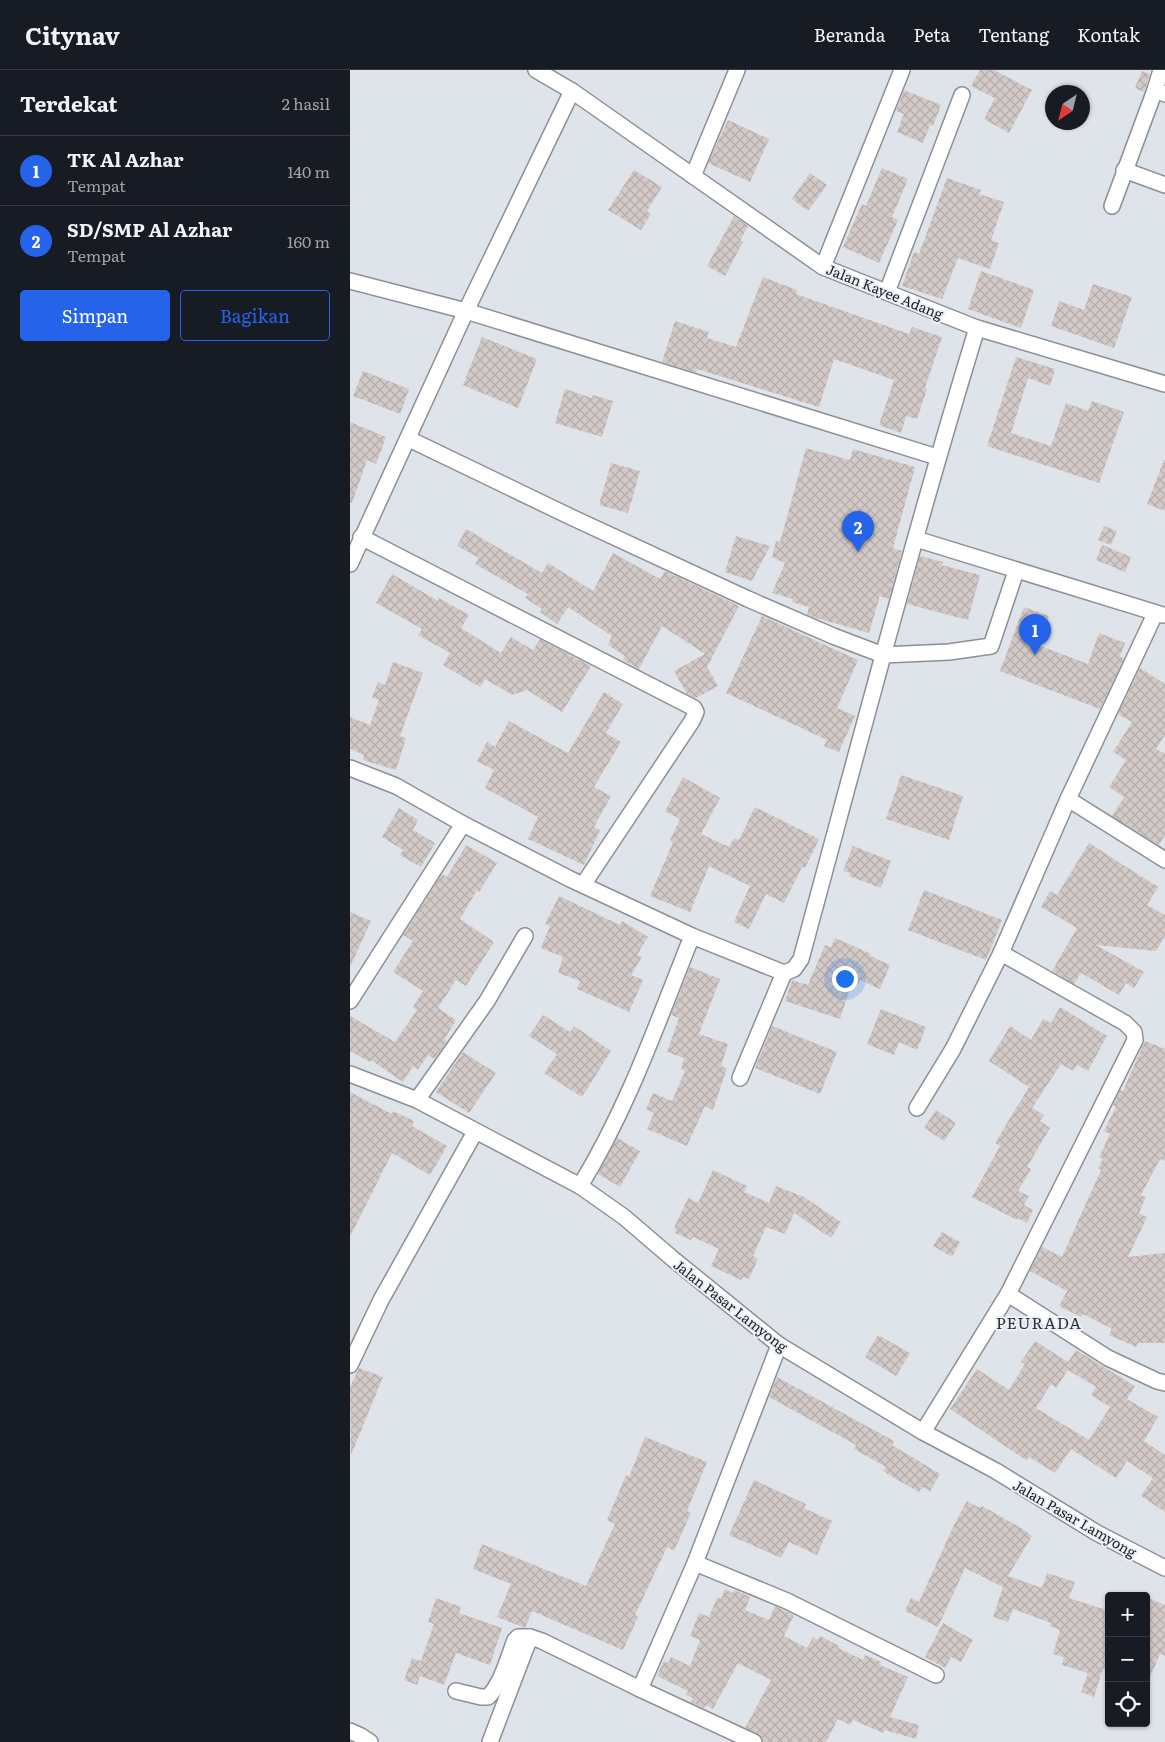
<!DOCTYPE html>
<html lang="id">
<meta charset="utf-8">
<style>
:root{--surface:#171b24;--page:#20242c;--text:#f1f3f6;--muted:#9ea1a6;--line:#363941;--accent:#2563eb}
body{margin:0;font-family:Literata,serif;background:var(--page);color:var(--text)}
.controls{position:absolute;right:15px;bottom:15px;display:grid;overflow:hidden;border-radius:5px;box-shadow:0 1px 4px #0004}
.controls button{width:45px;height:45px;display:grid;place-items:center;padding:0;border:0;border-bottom:1px solid var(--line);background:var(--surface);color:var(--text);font:25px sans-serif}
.compass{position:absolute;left:695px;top:15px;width:45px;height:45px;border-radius:50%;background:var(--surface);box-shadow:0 1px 4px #0004;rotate:215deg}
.you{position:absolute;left:494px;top:908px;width:18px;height:18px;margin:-12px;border:4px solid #fff;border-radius:50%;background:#1a73e8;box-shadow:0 0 0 8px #1a73e833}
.badge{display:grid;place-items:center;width:32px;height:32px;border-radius:50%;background:var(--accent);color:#fff;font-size:16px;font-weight:700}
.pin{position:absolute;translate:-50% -41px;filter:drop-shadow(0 1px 2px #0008)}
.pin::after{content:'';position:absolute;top:26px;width:18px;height:15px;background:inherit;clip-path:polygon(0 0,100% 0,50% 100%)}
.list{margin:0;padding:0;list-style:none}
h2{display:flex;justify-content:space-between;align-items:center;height:65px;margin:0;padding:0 20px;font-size:21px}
h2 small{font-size:16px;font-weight:400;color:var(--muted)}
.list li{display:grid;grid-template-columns:32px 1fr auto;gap:15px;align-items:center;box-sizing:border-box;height:70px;padding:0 20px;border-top:1px solid var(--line)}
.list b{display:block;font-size:19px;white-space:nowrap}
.list p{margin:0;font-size:16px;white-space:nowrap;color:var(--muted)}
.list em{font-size:16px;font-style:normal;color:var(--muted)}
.actions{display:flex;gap:10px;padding:15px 20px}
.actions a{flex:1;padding:11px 0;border:1px solid var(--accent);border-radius:5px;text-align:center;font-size:18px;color:var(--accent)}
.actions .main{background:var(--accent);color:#fff}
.icon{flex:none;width:28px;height:28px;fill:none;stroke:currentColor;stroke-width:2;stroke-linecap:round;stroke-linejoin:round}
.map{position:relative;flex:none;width:815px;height:1672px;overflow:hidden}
header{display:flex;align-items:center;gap:30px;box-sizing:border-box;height:70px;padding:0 25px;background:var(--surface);border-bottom:1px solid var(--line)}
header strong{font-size:24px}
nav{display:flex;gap:28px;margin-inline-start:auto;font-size:18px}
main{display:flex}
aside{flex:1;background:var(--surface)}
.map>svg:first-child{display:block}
.building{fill:url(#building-cross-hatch);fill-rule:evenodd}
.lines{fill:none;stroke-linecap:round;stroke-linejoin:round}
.minor-casing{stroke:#8c9096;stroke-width:18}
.minor{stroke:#fff;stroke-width:15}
.labels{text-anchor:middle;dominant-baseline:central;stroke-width:4;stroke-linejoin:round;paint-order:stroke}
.street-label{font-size:14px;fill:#1d1f21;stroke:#ecf0f7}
.quarter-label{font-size:16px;letter-spacing:1px;fill:#2e3237;stroke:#ecf0f7}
</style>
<header>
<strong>Citynav</strong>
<nav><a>Beranda</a><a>Peta</a><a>Tentang</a><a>Kontak</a></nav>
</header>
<main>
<aside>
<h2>Terdekat<small>2 hasil</small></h2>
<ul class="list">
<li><span class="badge">1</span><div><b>TK Al Azhar</b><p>Tempat</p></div><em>140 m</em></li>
<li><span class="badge">2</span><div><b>SD/SMP Al Azhar</b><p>Tempat</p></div><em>160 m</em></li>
</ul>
<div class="actions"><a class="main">Simpan</a><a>Bagikan</a></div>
</aside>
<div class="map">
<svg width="815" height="1672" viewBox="0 0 815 1672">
<defs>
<pattern id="building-cross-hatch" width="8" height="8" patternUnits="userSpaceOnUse" patternTransform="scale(1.25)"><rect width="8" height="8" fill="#d3cac7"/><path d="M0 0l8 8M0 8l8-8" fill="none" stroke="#b5adab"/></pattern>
</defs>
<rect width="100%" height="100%" fill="#dfe3ea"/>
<g class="building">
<polygon points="630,0 644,0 682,20 659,63 634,49 645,28 621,16"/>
<polygon points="792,1 800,4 794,22 785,18"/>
<polygon points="554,20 591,35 583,56 580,55 573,73 547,62 554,44 546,41"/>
<polygon points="378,50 419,69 400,112 358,93"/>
<polygon points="532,98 558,109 542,147 548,150 529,193 493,177 512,134 516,136"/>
<polygon points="284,100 312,117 297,141 301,144 291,160 258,140"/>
<polygon points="460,103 477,115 458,141 442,129"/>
<polygon points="597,108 631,120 629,124 654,132 641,170 649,173 640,199 608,188 592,229 552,216 564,182 569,184"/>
<polygon points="384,146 398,156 390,171 393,172 375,206 357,196"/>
<polygon points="631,201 684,220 671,258 618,239"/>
<polygon points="413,207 447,220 446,224 559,264 562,257 592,267 575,318 577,319 567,349 556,346 551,363 529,355 544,310 484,289 469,337 347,299 346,303 312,292 325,251 359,262 357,268 386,277"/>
<polygon points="743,214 782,227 764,278 701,256 709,231 734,240"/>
<polygon points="132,267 187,289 168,338 113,315"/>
<polygon points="666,287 705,299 700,316 678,308 661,363 701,376 716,333 738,341 742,331 774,342 749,413 637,376"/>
<polygon points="13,301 59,319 50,344 3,326"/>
<polygon points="215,319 242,328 243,325 263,331 252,367 205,353"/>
<polygon points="0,352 36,367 26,394 17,390 2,433 0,433"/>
<polygon points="456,378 500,390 503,379 565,397 543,478 552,481 539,529 530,526 519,563 463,547 457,545 459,537 442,532 443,529 422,523 435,493 422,487 426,471 430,472"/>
<polygon points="814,390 815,390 815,441 797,434"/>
<polygon points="261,393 290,401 278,443 249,435"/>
<polygon points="754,456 767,461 761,475 748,470"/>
<polygon points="116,459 192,503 198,493 243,521 263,483 310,509 315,501 389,536 357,597 368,616 346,628 337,624 324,601 355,584 312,556 289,599 273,590 275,586 258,575 262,566 218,537 207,554 190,542 192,539 175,528 178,524 125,494 129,488 107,476"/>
<polygon points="386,466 420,476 402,511 375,502"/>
<polygon points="752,475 781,487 775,502 746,490"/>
<polygon points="570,486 593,492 592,495 630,505 618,550 557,534"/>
<polygon points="42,504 88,531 89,528 119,545 111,558 151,583 161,567 183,580 190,569 241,596 212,642 177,620 162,625 135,609 130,617 93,595 100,583 68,565 72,559 26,533"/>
<polygon points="674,537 699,546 688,575 738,594 749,563 775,573 770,586 774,589 750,639 650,601"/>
<polygon points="412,546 508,590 487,638 505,646 489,682 474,676 477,670 376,623"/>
<polygon points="43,592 73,603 50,666 56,668 46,700 13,690 14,685 0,679 0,647 20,655 29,630 22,627 28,612 35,615"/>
<polygon points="790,598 815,614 815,665 806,679 815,684 815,765 809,775 762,746 774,727 759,717 776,690 763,682 782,652 768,644"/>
<polygon points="254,622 273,634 256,663 271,672 244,717 261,726 244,757 250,760 234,795 178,769 188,747 135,718 144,700 127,691 137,672 145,677 159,651 218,683"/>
<polygon points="551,705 613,726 599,770 536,749"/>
<polygon points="333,707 370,728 351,764 379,777 384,768 389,770 405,737 469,769 455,798 452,797 434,833 416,824 399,859 384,852 400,816 359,796 340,842 300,826 323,772 320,770 330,749 315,741"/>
<polygon points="49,738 68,750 63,760 85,773 71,797 50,785 53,780 32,767"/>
<polygon points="739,773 808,817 797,835 815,845 815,866 806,881 746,875 794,902 784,918 776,913 769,925 731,903 724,914 702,901 727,858 691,837 700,821 707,825"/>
<polygon points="116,775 147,793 129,822 127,820 110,849 144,872 116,916 106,910 88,938 106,950 94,970 97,971 84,989 78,985 68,1000 63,996 53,1012 21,990 20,992 0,981 0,946 45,972 67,940 63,937 73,921 43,902 63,871 53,865 92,804 97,807"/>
<polygon points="503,776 541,791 531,818 499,806 500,803 493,801"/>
<polygon points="574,820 652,850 636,890 558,860"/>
<polygon points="209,826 270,855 272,851 298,867 287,885 292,887 281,905 293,910 279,942 227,919 230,911 208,903 213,887 191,878 200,856 195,854"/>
<polygon points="0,842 21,851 0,897"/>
<polygon points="485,868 521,884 520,886 540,895 530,919 510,910 508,915 502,913 490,949 435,931 442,910 458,915 475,875 481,877"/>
<polygon points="340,897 370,909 349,964 378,974 371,996 377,998 363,1040 355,1036 337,1076 297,1059 304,1043 296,1039 303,1023 322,1031 335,1001 331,999 334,988 317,982 329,948 321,945"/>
<polygon points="710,937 757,966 738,1001 727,995 723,1001 711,994 682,1038 694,1045 690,1051 700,1058 677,1097 681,1099 668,1121 679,1126 674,1135 683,1140 677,1153 668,1148 667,1150 622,1127 650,1076 645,1073 679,1017 639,991 660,956 681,970 693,949 701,953"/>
<polygon points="531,939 576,957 567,980 549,972 544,985 517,974"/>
<polygon points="193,945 220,962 224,956 261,981 232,1027 194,1003 207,984 179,966"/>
<polygon points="422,956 487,982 470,1024 405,998"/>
<polygon points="795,971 815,979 815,1091 810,1089 791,1125 796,1127 789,1143 797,1147 778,1187 815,1183 815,1273 788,1273 786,1277 759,1265 762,1259 733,1244 731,1247 709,1236 717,1221 680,1201 692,1177 712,1187 751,1100 748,1098 753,1089 749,1087 760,1064 754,1061 766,1037 763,1035 770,1020 773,1021"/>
<polygon points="113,982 146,1003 119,1043 86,1022"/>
<polygon points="0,1022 42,1044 43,1041 64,1051 62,1056 97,1076 80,1105 42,1083 0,1167"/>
<polygon points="586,1040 606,1053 594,1071 574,1058"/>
<polygon points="267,1068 290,1081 270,1117 248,1104"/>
<polygon points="363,1100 397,1116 394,1122 419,1133 426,1116 454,1127 491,1152 481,1168 444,1143 435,1164 416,1157 403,1186 408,1189 399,1209 393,1207 391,1210 361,1196 369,1179 343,1167 341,1170 325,1163 326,1159 324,1158 338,1128 348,1133"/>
<polygon points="592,1162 610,1172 602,1187 583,1176"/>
<polygon points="528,1265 560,1283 546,1306 515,1287"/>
<path d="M685,1271L718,1292L726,1280L785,1316L777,1329L808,1347L794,1371L815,1385V1442L791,1426L803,1408L777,1391L766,1408L721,1379L705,1403L679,1387L676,1390L600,1339L627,1299L659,1320L675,1294L671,1292ZM718,1300L746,1317L741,1325L760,1337L739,1370L686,1338L701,1314L706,1318Z"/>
<polygon points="9,1298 33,1307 1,1385 0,1317"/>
<polygon points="427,1307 544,1371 542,1375 590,1404 580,1421 572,1417 569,1422 546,1409 533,1401 536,1397 504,1379 506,1375 419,1327"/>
<polygon points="295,1367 357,1392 337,1441 341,1443 324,1481 317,1477 285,1545 288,1547 273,1580 182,1541 175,1558 147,1547 161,1514 123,1499 132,1474 236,1516 265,1454 257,1450 276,1405 279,1407"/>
<polygon points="404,1410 456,1434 454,1438 482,1451 467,1485 439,1472 431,1488 379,1465"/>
<polygon points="617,1431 630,1438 632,1436 671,1458 682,1466 658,1506 692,1518 697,1503 725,1512 719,1528 759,1541 759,1602 753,1599 744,1627 731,1622 738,1603 712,1595 714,1587 703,1584 710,1560 700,1556 701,1553 663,1539 658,1552 643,1547 653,1517 615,1498 588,1557 555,1541 561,1528 569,1532 604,1455"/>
<polygon points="375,1519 383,1523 385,1520 400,1527 395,1540 419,1550 425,1536 444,1545 434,1566 457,1578 463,1567 468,1570 470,1566 489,1576 488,1578 513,1590 515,1585 531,1592 530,1595 558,1607 540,1647 569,1655 566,1669 535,1660 533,1663 503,1650 500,1655 488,1649 476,1672 413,1672 412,1667 408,1664 395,1658 421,1610 388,1593 363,1639 356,1635 354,1638 341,1632 343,1628 336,1625 338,1621 307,1606 314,1591 318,1593 321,1587 340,1596 350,1570 340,1566 349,1543 359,1547 367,1528 371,1529"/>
<polygon points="796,1527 815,1535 815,1586 810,1584 796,1617"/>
<polygon points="86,1528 111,1537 109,1543 152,1558 140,1595 106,1583 94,1615 70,1606 67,1615 54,1610 62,1588 71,1591 84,1554 78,1552"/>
<polygon points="593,1553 623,1570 611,1592 601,1587 595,1598 575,1587"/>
</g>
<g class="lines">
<defs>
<g id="minor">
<polyline points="186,0 222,21 473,197 627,258 815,314"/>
<polyline points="811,0 805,20 815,24"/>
<polyline points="774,100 815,115"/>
<polyline points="343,106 387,0"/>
<polyline points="762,136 805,20"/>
<polyline points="473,197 552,0"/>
<polyline points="0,211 116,241 587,387"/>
<polyline points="537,222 612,25"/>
<polyline points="59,369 221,447 398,529 483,566 533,585 599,582 641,576 666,501"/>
<polyline points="11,467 344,638 346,642 342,651 233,815"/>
<polyline points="566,469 813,545"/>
<polyline points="0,494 116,241 222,21"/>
<path d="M0,698L46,716L113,754L220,809L342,866L434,903L444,899L451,889C508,679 563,467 627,258"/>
<polyline points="718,729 815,790"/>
<polyline points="0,931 113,754"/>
<polyline points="0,1004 67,1030 230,1116 274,1147 323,1189 429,1275 573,1362 646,1401 747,1463 815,1498"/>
<polyline points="390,1008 434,903"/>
<polyline points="67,1030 137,931 175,866"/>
<polyline points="567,1038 603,979 651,883 718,729 805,544"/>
<path d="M230,1116C278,1038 308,951 342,866"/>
<polyline points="658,1224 758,1288 807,1311 815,1313"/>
<polyline points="0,1295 31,1230 125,1062"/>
<polyline points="573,1362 658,1224 785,970 784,962 775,953 651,883"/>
<polyline points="345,1493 437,1531 586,1605"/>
<polyline points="290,1619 404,1672"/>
<path d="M106,1621L131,1627H138C152,1613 158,1588 165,1570L168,1567H180"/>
<polyline points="0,1661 11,1666 20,1672"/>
<polyline points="140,1672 180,1567 192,1571 290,1619 345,1493 429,1275"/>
</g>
</defs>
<use href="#minor" class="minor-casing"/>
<use href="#minor" class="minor"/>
</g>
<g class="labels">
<g class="street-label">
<text transform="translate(535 221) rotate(22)">Jalan Kayee Adang</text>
<text transform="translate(381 1235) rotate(38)">Jalan Pasar Lamyong</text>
<text transform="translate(725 1448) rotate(30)">Jalan Pasar Lamyong</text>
</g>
<g class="quarter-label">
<text x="689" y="1252">PEURADA</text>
</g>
</g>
</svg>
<div class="controls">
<button>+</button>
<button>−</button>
<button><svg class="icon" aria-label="locate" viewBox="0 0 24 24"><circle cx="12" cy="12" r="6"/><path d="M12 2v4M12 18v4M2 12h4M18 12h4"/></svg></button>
</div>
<svg class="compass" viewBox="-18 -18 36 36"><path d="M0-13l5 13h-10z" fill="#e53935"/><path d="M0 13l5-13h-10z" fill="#9ea1a6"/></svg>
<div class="you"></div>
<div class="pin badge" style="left:685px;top:585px">1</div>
<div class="pin badge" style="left:508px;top:482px">2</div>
</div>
</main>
